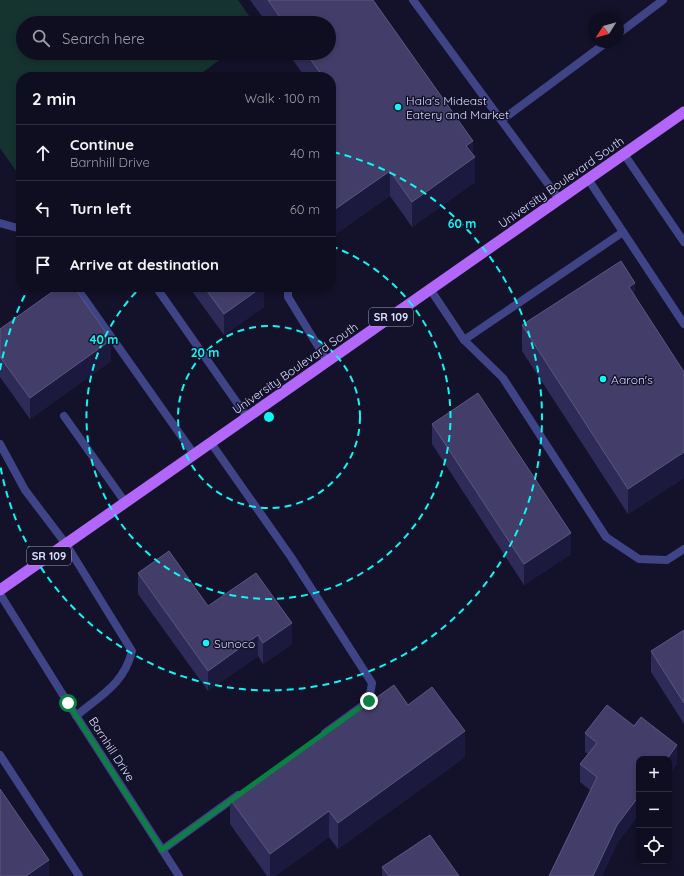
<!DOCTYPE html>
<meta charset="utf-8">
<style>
:root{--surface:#0e0e20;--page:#171729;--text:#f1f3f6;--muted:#9b9ca5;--line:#2e2e3e}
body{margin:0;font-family:Quicksand,sans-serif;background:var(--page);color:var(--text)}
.controls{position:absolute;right:12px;bottom:12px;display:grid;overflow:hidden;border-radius:8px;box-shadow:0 2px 6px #0003}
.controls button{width:36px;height:36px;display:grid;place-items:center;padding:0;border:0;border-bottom:1px solid var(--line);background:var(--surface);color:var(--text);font:20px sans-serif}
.compass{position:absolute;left:588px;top:12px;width:36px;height:36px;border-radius:50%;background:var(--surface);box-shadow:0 2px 6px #0003;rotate:233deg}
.stop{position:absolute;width:12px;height:12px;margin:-9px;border:3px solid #0b8043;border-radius:50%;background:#fff}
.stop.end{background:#0b8043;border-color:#fff;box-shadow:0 1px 4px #0008}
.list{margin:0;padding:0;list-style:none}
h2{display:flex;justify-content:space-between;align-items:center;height:52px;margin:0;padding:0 16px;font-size:17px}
h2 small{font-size:13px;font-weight:400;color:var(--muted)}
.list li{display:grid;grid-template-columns:26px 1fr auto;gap:12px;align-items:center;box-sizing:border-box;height:56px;padding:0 16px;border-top:1px solid var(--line)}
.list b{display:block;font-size:15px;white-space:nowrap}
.list p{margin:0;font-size:13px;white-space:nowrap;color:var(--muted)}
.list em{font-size:13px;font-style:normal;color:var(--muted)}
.icon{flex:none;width:22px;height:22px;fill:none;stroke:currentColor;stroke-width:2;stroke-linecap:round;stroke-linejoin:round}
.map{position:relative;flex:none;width:684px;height:876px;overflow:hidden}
.search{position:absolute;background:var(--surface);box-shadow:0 2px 6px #0003;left:16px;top:16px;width:320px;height:44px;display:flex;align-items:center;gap:10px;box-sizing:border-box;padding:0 14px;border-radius:22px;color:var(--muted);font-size:15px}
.panel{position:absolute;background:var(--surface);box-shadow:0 2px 6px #0003;left:16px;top:72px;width:320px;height:220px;border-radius:16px}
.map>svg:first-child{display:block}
.green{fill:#15342f}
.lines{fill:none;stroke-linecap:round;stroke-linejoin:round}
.service{stroke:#3f4487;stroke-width:8}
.minor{stroke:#3f4487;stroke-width:8}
.primary{stroke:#b267fa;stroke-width:11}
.wall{fill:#2f2b58}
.shaded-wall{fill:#1c193e}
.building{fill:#423e69;stroke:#5a5781}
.route{stroke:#0b8043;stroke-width:5}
.ring{fill:none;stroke:#0ff7f3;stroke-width:2;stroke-dasharray:7 5}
.poi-dot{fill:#0ff7f3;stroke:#13122a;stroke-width:1.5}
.labels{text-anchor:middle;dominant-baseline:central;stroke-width:3;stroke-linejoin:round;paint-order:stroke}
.shield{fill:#13122a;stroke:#a09fbe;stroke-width:1}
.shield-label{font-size:11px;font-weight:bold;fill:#dcdcfe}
.poi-label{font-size:12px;fill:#dcdcfe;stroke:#13122a;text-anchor:start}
.street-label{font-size:12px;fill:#dcdcfe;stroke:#13122a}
.centre{fill:#0ff7f3;stroke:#13122a;stroke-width:2}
.ring-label{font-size:12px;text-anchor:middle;font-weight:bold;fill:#0ff7f3;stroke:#13122a;stroke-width:3;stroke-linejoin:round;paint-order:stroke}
</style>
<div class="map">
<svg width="684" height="876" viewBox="0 0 684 876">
<rect width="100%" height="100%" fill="#13122a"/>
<polygon class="green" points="0,0 238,0 254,23 23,23 23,53 229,53 196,77 21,77 21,178 0,148"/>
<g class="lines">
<g class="service">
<polyline points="413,0 559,199"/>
<polyline points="618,34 663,0"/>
<polyline points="502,120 607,42"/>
<polyline points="624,154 684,242"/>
<polyline points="588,179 684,324"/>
<polyline points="0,223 21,229"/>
<polyline points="76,287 194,454"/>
<polyline points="156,287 247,417"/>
<polyline points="288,287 288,297 327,361"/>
<polyline points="430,289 464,340 503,378 606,537 639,559 667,560 684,549"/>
<polyline points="464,340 623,232"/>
<polyline points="64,416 125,502"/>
<polyline points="211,443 291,557 372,683 369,701 325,733"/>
<path d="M0,444L25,490L66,544L132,651C124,684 101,695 76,716"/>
<polyline points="0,755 79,876"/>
<polyline points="162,850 238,795"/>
</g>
<polyline class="minor" points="0,594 68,703 179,876"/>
<polyline class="primary" points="0,590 684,112"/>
</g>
<g class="wall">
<polygon points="250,0 373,0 473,155 475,182 412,227 390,196 331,237 331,77 305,77 288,53 329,53 329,23 267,23"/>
<polygon points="189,287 264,287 264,307 224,335"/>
<polygon points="635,297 684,372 684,478 628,514 522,351 522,325"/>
<polygon points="0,329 111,361 30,419 0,377"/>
<polygon points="432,424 571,554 524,585 432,444"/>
<polygon points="138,573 208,606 292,644 263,664 258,656 208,691 138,594"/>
<polygon points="684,630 684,724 651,672 651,651"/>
<polygon points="408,705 465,757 338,849 329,837 275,876 267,876 230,824 230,799 335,727"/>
<polygon points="585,733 677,764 639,759 639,814 617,843 602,876 549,876 590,790 580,782 580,764 588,754 585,752"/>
<polygon points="382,867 459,876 382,876"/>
</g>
<g class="shaded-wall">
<polygon points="473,141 473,158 475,157 475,182 412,227 412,202 466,146"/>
<polygon points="390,171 390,196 331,237 331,212"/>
<polygon points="635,283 635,308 629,287"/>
<polygon points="262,287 264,287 264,307 224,335 224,314"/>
<polygon points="111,340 111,361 30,419 30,398"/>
<polygon points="684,452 684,478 628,514 628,489"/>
<polygon points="571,533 571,554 524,585 524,564"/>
<polygon points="292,623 292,644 263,664 263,643"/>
<polygon points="258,635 258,656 208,691 208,671"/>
<polygon points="465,731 465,757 338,849 338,823"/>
<polygon points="677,745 677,764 669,775 669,759 667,759"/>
<polygon points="639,796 639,814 617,843 602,876 593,876 617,825"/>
<polygon points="329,811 329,837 275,876 270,876 270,854"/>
<polygon points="49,860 49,876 26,876"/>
</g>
<g class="building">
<polygon points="268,0 373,0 473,141 466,146 475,157 412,202 390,171 331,212 331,95 334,93 331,89 331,77 323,77 306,53 329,53 329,23 284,23"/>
<polygon points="621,261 635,283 629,287 684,372 684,452 628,489 522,325"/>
<polygon points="59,287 74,287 111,340 30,398 0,357 0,329"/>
<polygon points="204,287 262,287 224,314"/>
<polygon points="478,393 571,533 524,564 432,424"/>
<polygon points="169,551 208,606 256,573 292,623 263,643 258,635 208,671 138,573"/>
<polygon points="684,630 684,703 651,651"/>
<polygon points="394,685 408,705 432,687 465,731 338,823 329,811 270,854 230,799 333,725 335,727"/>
<polygon points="607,705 634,726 641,717 677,745 667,759 639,759 639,796 617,825 593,876 549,876 597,777 580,764 597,743 585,733"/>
<polygon points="0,789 49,860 26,876 0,876"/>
<polygon points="430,835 459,876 389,876 382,867"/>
</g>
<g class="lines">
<polyline class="route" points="68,703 162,850 369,701"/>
</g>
<g class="ring">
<circle cx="269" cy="417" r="91"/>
<path d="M331 246A182 182 0 1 1 141 287"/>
<path d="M0 370A273 273 0 0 1 28 289M333 152A273 273 0 1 1 0 464"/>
</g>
<g class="poi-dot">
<circle cx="398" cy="107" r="4"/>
<circle cx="603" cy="379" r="4"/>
<circle cx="206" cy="643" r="4"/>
</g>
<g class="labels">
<g class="shield">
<rect x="369" y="308" width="44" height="18" rx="3"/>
<rect x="27" y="547" width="44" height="18" rx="3"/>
</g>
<g class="shield-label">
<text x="391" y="317">SR 109</text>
<text x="49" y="556">SR 109</text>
</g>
<g class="poi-label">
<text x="406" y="100">Hala's Mideast<tspan x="406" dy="14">Eatery and Market</tspan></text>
<text x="611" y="379">Aaron's</text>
<text x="214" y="643">Sunoco</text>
</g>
<g class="street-label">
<text transform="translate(561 182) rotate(-35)">University Boulevard South</text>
<text transform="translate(295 368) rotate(-35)">University Boulevard South</text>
<text transform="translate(112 749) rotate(57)">Barnhill Drive</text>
</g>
</g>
<circle cx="269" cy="417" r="6" class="centre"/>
<g class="ring-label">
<text x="462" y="228">60 m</text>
<text x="104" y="344">40 m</text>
<text x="205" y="357">20 m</text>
</g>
</svg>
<div class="controls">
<button>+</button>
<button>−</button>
<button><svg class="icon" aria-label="locate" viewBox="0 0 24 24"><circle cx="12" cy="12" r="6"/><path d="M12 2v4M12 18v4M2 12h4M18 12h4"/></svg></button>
</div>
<svg class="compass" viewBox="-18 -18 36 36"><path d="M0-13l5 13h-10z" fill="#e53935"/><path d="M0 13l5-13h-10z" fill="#9b9ca5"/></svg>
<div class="stop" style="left:68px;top:703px"></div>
<div class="stop end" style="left:369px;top:701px"></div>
<div class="search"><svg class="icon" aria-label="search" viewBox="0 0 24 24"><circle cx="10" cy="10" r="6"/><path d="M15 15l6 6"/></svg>Search here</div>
<section class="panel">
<h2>2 min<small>Walk · 100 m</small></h2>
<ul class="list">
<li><svg class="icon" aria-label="ahead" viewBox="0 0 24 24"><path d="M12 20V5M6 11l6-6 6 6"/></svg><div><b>Continue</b><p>Barnhill Drive</p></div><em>40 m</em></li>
<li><svg class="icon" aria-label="left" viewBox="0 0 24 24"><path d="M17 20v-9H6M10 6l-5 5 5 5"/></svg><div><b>Turn left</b></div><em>60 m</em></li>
<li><svg class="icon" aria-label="arrive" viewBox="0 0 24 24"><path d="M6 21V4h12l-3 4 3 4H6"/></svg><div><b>Arrive at destination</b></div></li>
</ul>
</section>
</div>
